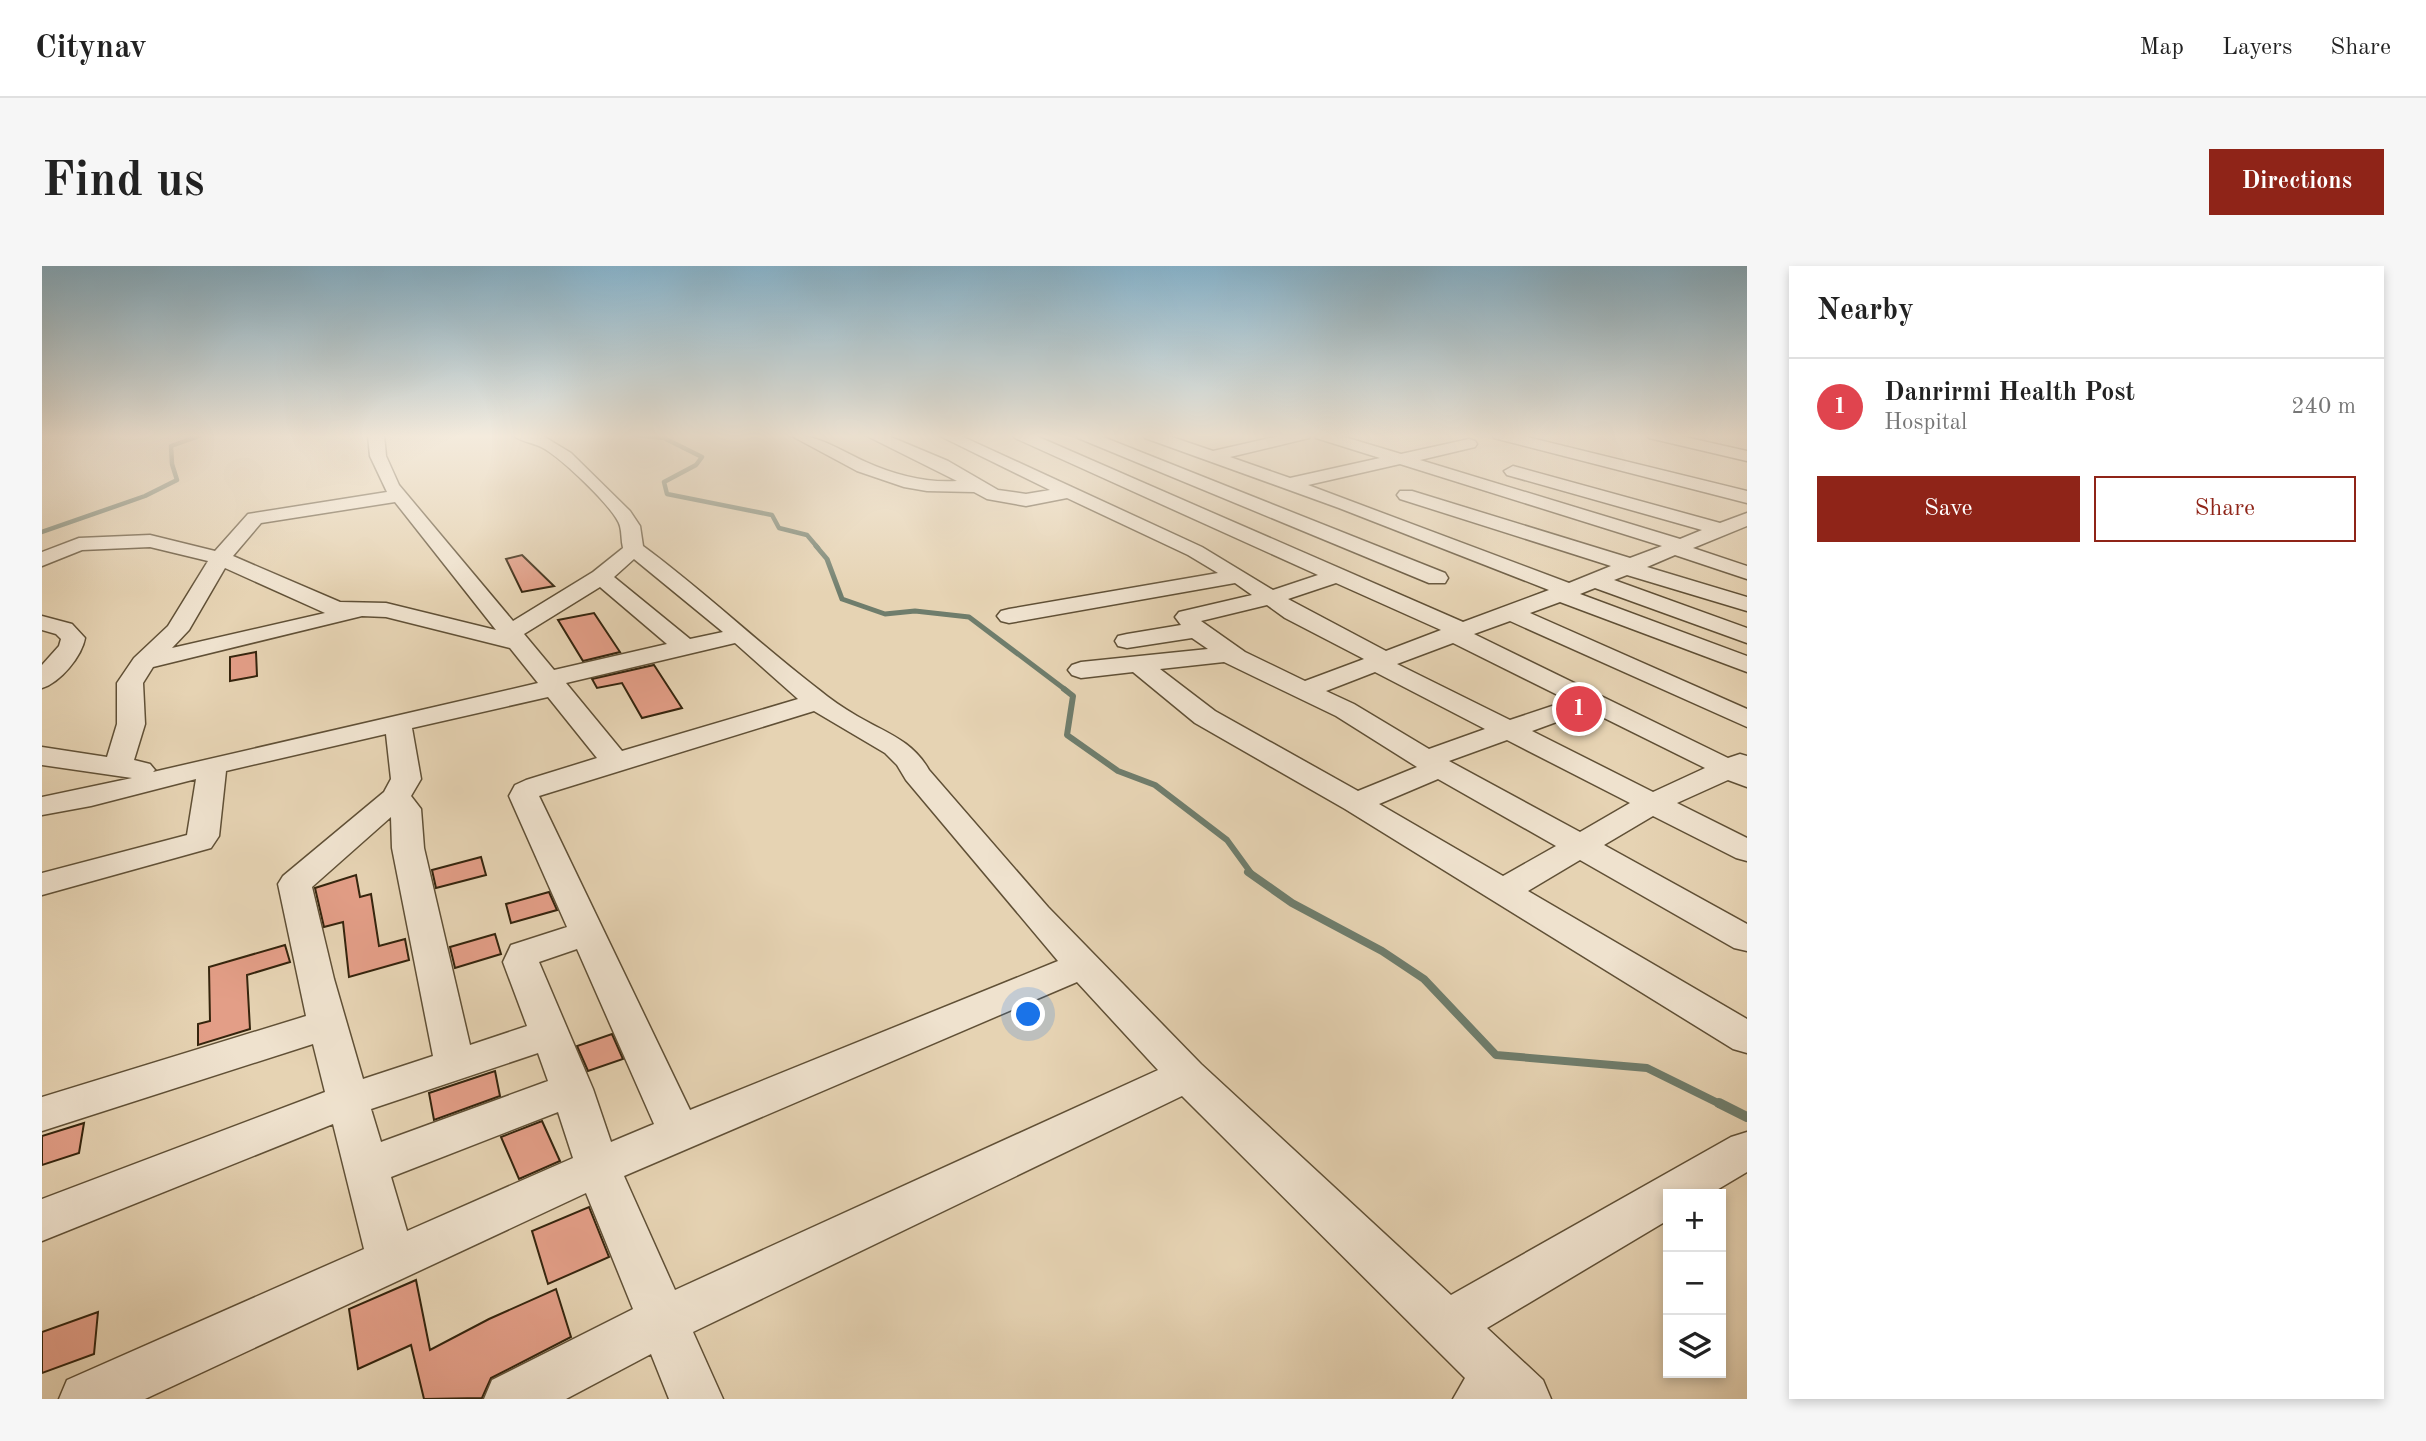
<!DOCTYPE html>
<meta charset="utf-8">
<style>
:root{--surface:#fff;--page:#f6f6f6;--text:#222;--muted:#767676;--line:#e0e0e0;--accent:#8f2418}
body{margin:0;font-family:"Old Standard TT",serif;background:var(--page);color:var(--text)}
.controls{position:absolute;right:21px;bottom:21px;display:grid;overflow:hidden;border-radius:0px;box-shadow:0 4px 10px #0003}
.controls button{width:63px;height:63px;display:grid;place-items:center;padding:0;border:0;border-bottom:2px solid var(--line);background:var(--surface);color:var(--text);font:35px sans-serif}
.you{position:absolute;left:987px;top:749px;width:24px;height:24px;margin:-18px;border:5px solid #fff;border-radius:50%;background:#1a73e8;box-shadow:0 0 0 10px #1a73e833}
.badge{display:grid;place-items:center;width:46px;height:46px;border-radius:50%;background:var(--accent);color:#fff;font-size:23px;font-weight:700}
.pin{position:absolute;translate:-50% -50%;border:4px solid #fff;box-shadow:0 2px 7px #0006}
.list{margin:0;padding:0;list-style:none}
h2{display:flex;justify-content:space-between;align-items:center;height:91px;margin:0;padding:0 28px;font-size:30px}
h2 small{font-size:23px;font-weight:400;color:var(--muted)}
.list li{display:grid;grid-template-columns:46px 1fr auto;gap:21px;align-items:center;box-sizing:border-box;height:98px;padding:0 28px;border-top:2px solid var(--line)}
.list b{display:block;font-size:26px;white-space:nowrap}
.list p{margin:0;font-size:23px;white-space:nowrap;color:var(--muted)}
.list em{font-size:23px;font-style:normal;color:var(--muted)}
.actions{display:flex;gap:14px;padding:21px 28px}
.actions a{flex:1;padding:16px 0;border:2px solid var(--accent);border-radius:0px;text-align:center;font-size:24px;color:var(--accent)}
.actions .main{background:var(--accent);color:#fff}
.icon{flex:none;width:38px;height:38px;fill:none;stroke:currentColor;stroke-width:2;stroke-linecap:round;stroke-linejoin:round}
.map{position:relative;flex:none;width:1705px;height:1133px;overflow:hidden;border-radius:0px}
header{display:flex;align-items:center;gap:42px;box-sizing:border-box;height:98px;padding:0 35px;background:var(--surface);border-bottom:2px solid var(--line)}
header strong{font-size:33px}
nav{display:flex;gap:38px;margin-inline-start:auto;font-size:24px}
.intro{display:flex;align-items:center;justify-content:space-between;box-sizing:border-box;height:168px;padding:0 42px}
h1{margin:0;font-size:49px}
.button{padding:18px 32px;border-radius:0px;background:var(--accent);color:#fff;font-size:24px;font-weight:700}
main{display:flex;gap:42px;padding:0 42px}
aside{flex:1;background:var(--surface);border-radius:0px;box-shadow:0 4px 10px #0003}
.map>svg:first-child{display:block}
.lines{fill:none;stroke-linecap:round;stroke-linejoin:round}
.stream-far4{stroke:#6f7d6c;stroke-width:4.5}
.stream-far3{stroke:#6f7d6c;stroke-width:5}
.stream-far2{stroke:#6f7d6c;stroke-width:6}
.stream-far1{stroke:#6f7d6c;stroke-width:8}
.stream{stroke:#6f7d6c;stroke-width:10}
.building{fill:#e39e87;stroke:#34240d;stroke-width:2}
.minor-casing{stroke:#605036;stroke-width:3}
.minor{fill:#efe2ce;fill-rule:evenodd}
</style>
<header>
<strong>Citynav</strong>
<nav><a>Map</a><a>Layers</a><a>Share</a></nav>
</header>
<div class="intro"><h1>Find us</h1><a class="button">Directions</a></div>
<main>
<div class="map">
<svg width="1705" height="1133" viewBox="0 0 1705 1133">
<rect width="100%" height="100%" fill="#e6d3b3"/>
<filter id="stains"><feTurbulence type="fractalNoise" baseFrequency=".00286" numOctaves="4"/><feColorMatrix values="0 0 0 0 .2 0 0 0 0 .09 0 0 0 0 .02 0 0 0 .5 -.17"/></filter>
<radialGradient id="worn" r=".72"><stop offset=".6" stop-color="#630" stop-opacity="0"/><stop offset="1" stop-color="#630" stop-opacity=".3"/></radialGradient>
<g class="lines">
<g class="stream-far4">
<polyline points="593,169 622,172 660,191 654,199 622,216 625,228 730,249 737,262 765,269 776,282"/>
<polyline points="0,266 103,230 135,214 130,198 129,180 160,169"/>
</g>
<polyline class="stream-far3" points="774,280 785,293 800,333 843,348 873,345 927,351 1025,425"/>
<polyline class="stream-far2" points="1022,423 1031,430 1025,469 1076,505 1113,519 1185,574 1209,607"/>
<polyline class="stream-far1" points="1206,606 1250,637 1340,685 1382,713 1454,789 1605,802 1680,839"/>
<polyline class="stream" points="1677,837 1705,851"/>
</g>
<g class="building">
<polygon points="480,289 512,320 480,326 464,293"/>
<polygon points="552,347 578,386 541,395 516,354"/>
<polygon points="214,386 215,410 188,415 188,391"/>
<polygon points="612,399 640,442 600,452 580,417 555,422 550,413"/>
<polygon points="439,591 444,609 394,622 390,604"/>
<polygon points="314,609 318,631 329,628 337,680 363,673 367,694 307,711 301,656 282,661 273,622"/>
<polygon points="507,626 515,644 469,657 464,638"/>
<polygon points="453,668 459,688 413,702 408,681"/>
<polygon points="243,679 248,696 205,709 208,763 156,779 156,758 168,755 167,701"/>
<polygon points="570,768 581,793 546,805 535,780"/>
<polygon points="453,805 458,830 392,854 387,827"/>
<polygon points="500,855 518,895 477,913 459,871"/>
<polygon points="42,857 37,887 0,899 0,870"/>
<polygon points="547,941 567,991 506,1018 490,965"/>
<polygon points="374,1014 388,1084 447,1053 514,1023 529,1071 449,1112 440,1132 382,1133 369,1079 316,1103 307,1043"/>
<polygon points="56,1046 52,1088 0,1107 0,1066"/>
</g>
<g class="lines">
<defs>
<g id="minor">
<path d="M326,169H342L344,190L357,219L471,355L551,306L581,282C579,274 580,267 578,260C573,242 518,191 501,182C491,176 478,176 471,169L501,170L529,187L588,245L598,260L601,280C662,325 716,377 776,423C788,433 801,442 815,450C844,467 870,474 887,504L1006,641L1159,798L1409,1029L1689,871L1705,866V906L1668,928H1626V954L1445,1062L1501,1114L1509,1133H1411L1423,1112L1140,830L651,1066L681,1133H627L609,1088L524,1133H442L450,1114L591,1043L544,927L103,1133H17L25,1114L322,983L291,858L0,975V933L283,826L271,778L0,865V831L264,750L236,618L241,610L342,526L349,513L344,468L184,505L177,570L169,582L0,629V607L145,569L154,513L49,540L0,549V531L90,512L0,499V481L65,491L75,458V417L92,392L126,360L166,295L108,281L40,284L0,300V286L37,272L108,269L173,285L206,248L345,226L328,190ZM353,236L454,364L344,337L298,336L191,290L219,257ZM592,293L681,366L648,373L572,311ZM183,302L283,347L130,382L147,364ZM558,321L625,378L512,404L482,368ZM320,350L344,351L468,382L496,417L111,506L113,504L108,498L92,494L103,458L101,417L111,401ZM693,377L756,433L580,485L524,417ZM506,431L555,492L484,514L473,519L467,530L525,661L469,679L461,696L485,760L428,779L382,582L379,543L369,530L379,513L370,462ZM772,445L843,487L855,499L864,514L1016,695L648,844L497,530ZM349,551L350,582L391,790L321,813L292,713L270,621ZM535,683L612,858L569,876L551,823L497,696ZM1035,716L1116,804L633,1024L582,910ZM496,787L506,815L339,876L329,843ZM516,846L531,892L365,965L349,911Z"/>
<path d="M748,169C776,168 799,185 824,196C853,209 884,217 915,215L823,169H844L906,195L956,224L984,228L1008,224L896,169H917L1160,281L1231,324L1276,309L973,172L971,169H992L1421,356L1507,324L1297,242L1103,172L1101,169H1124L1171,185L1241,169H1269L1267,172L1188,191L1248,212L1338,192L1274,172L1272,169H1296L1359,188L1427,173L1433,175L1435,178L1433,181L1378,194L1638,273L1660,264L1465,209L1462,205L1471,200L1678,257L1705,247V260L1651,282L1705,300V313L1633,289L1605,301L1705,331V345L1585,309L1572,314L1705,362V377L1553,322L1538,328L1705,390V406L1518,336L1488,347L1705,443V461L1468,355L1432,368L1686,492L1698,488L1705,490V521L1686,514L1635,537L1705,572V595L1694,592L1611,550L1562,579L1705,658V685L1692,682L1538,594L1486,625L1705,753V787L1691,783L1303,543L1153,457L1091,406L1039,412L1030,409L1026,404L1030,399L1039,396L1166,383L1150,372L1085,382L1076,380L1073,375L1076,370L1085,368L1139,359L1133,351L1137,346L1210,329L1193,317L967,357L959,355L955,350L959,345L967,343L1176,307L1146,289L1025,232L984,240L945,233L932,226L885,225L862,221L815,205ZM1358,198L1620,280L1588,292L1370,225H1358L1355,229L1358,233L1569,300L1527,317L1266,219ZM1294,317L1399,364L1344,385L1246,333ZM1225,339L1243,352L1322,393L1263,415L1203,386L1159,355ZM1411,377L1663,502L1611,526L1490,465L1520,454L1523,448L1520,442L1510,440L1468,454L1355,398ZM1182,396L1294,450L1375,501L1316,525L1173,445L1118,403ZM1333,406L1443,463L1387,483L1312,438L1284,425ZM1465,474L1588,537L1538,566L1407,495ZM1396,513L1514,580L1461,610L1337,538Z"/>
<polygon points="1034,169 1056,169 1403,307 1406,312 1403,317 1387,317 1036,172"/>
<polygon points="1450,169 1477,169 1705,225 1705,237 1452,172"/>
<polygon points="1605,169 1634,169 1705,185 1705,195 1607,172"/>
<path d="M0,350L30,358L43,372C40,390 18,417 0,422V399L17,380L19,373L14,368L0,364Z"/>
</g>
</defs>
<use href="#minor" class="minor-casing"/>
<use href="#minor" class="minor"/>
</g>
<linearGradient id="sky" x2="0" y2="1"><stop stop-color="#87b6d0"/><stop offset="0.52" stop-color="#f4ebdd"/><stop offset="1" stop-color="#f4ebdd" stop-opacity="0"/></linearGradient>
<rect width="1705" height="327" fill="url(#sky)"/>
<rect width="100%" height="100%" filter="url(#stains)"/>
<rect width="100%" height="100%" fill="url(#worn)"/>
</svg>
<div class="controls">
<button>+</button>
<button>−</button>
<button><svg class="icon" aria-label="layers" viewBox="0 0 24 24"><path d="M12 4l9 5-9 5-9-5zM3 14l9 5 9-5"/></svg></button>
</div>
<div class="you"></div>
<div class="pin badge" style="left:1537px;top:443px;background:#e0444e">1</div>
</div>
<aside>
<h2>Nearby<small></small></h2>
<ul class="list">
<li><span class="badge" style="background:#e0444e">1</span><div><b>Danrirmi Health Post</b><p>Hospital</p></div><em>240 m</em></li>
</ul>
<div class="actions"><a class="main">Save</a><a>Share</a></div>
</aside>
</main>
